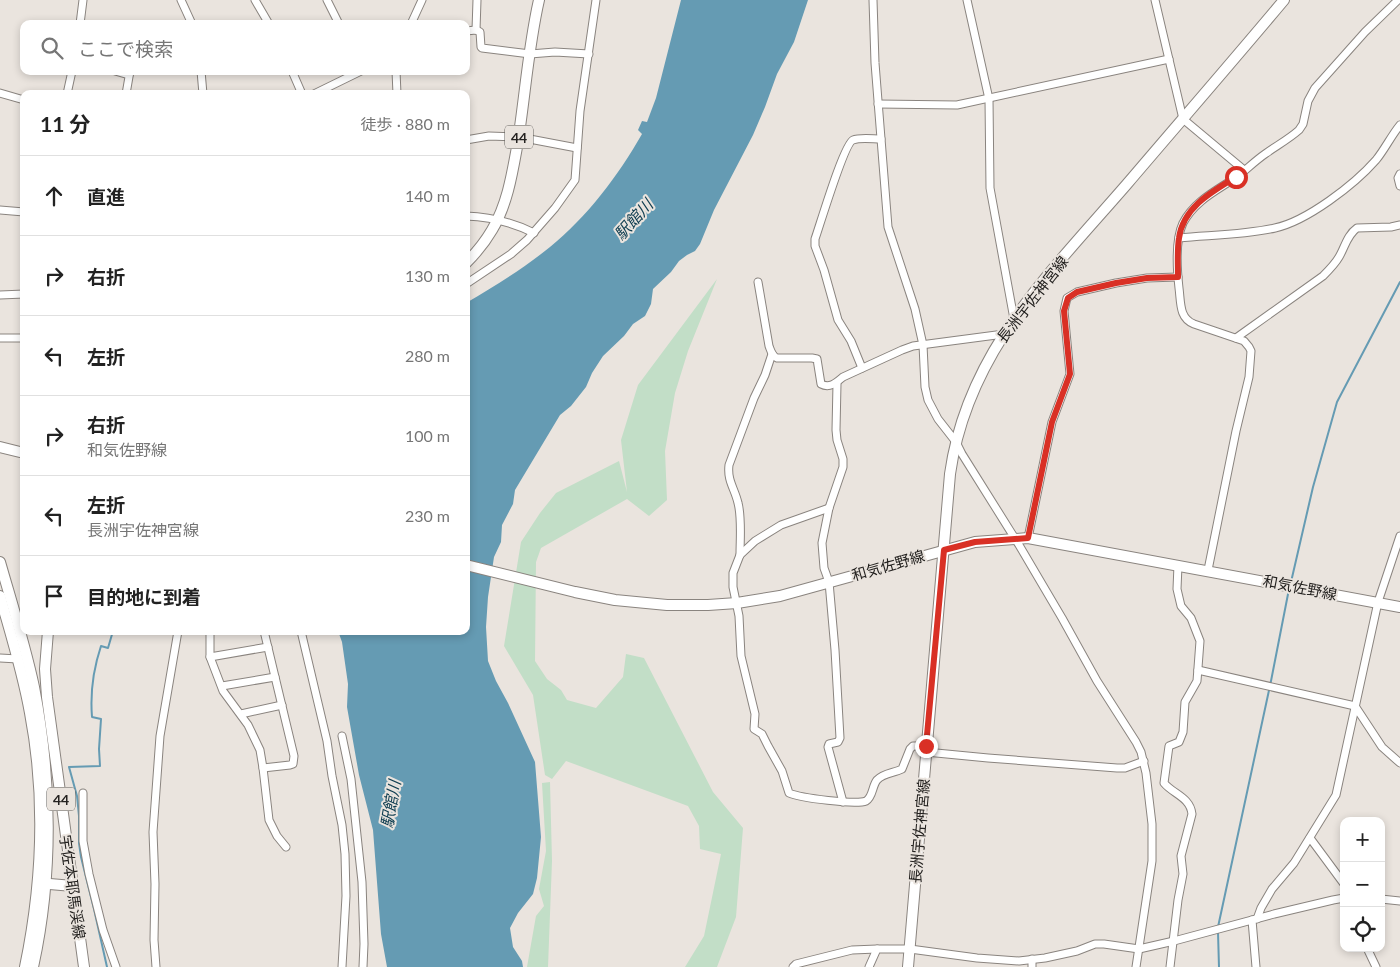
<!DOCTYPE html>
<html lang="ja">
<meta charset="utf-8">
<style>
:root{--surface:#fff;--page:#f2f2f2;--text:#222;--muted:#767676;--line:#e0e0e0}
body{margin:0;font-family:Lato,"Noto Sans JP",sans-serif;background:var(--page);color:var(--text)}
.controls{position:absolute;right:15px;bottom:15px;display:grid;overflow:hidden;border-radius:10px;box-shadow:0 2px 8px #0003}
.controls button{width:45px;height:45px;display:grid;place-items:center;padding:0;border:0;border-bottom:1px solid var(--line);background:var(--surface);color:var(--text);font:25px sans-serif}
.stop{position:absolute;width:15px;height:15px;margin:-11px;border:4px solid #d93025;border-radius:50%;background:#fff}
.stop.end{background:#d93025;border-color:#fff;box-shadow:0 1px 5px #0008}
.list{margin:0;padding:0;list-style:none}
h2{display:flex;justify-content:space-between;align-items:center;height:65px;margin:0;padding:0 20px;font-size:21px}
h2 small{font-size:16px;font-weight:400;color:var(--muted)}
.list li{display:grid;grid-template-columns:32px 1fr auto;gap:15px;align-items:center;box-sizing:border-box;height:80px;padding:0 20px;border-top:1px solid var(--line)}
.list b{display:block;font-size:19px;white-space:nowrap}
.list p{margin:0;font-size:16px;white-space:nowrap;color:var(--muted)}
.list em{font-size:16px;font-style:normal;color:var(--muted)}
.icon{flex:none;width:28px;height:28px;fill:none;stroke:currentColor;stroke-width:2;stroke-linecap:round;stroke-linejoin:round}
.map{position:relative;flex:none;width:1400px;height:967px;overflow:hidden}
.search{position:absolute;background:var(--surface);box-shadow:0 2px 8px #0003;left:20px;top:20px;width:450px;height:55px;display:flex;align-items:center;gap:12px;box-sizing:border-box;padding:0 18px;border-radius:10px;color:var(--muted);font-size:19px}
.panel{position:absolute;background:var(--surface);box-shadow:0 2px 8px #0003;left:20px;top:90px;width:450px;height:545px;border-radius:10px}
.map>svg:first-child{display:block}
.green{fill:#c2dec7}
.water{fill:#659bb3}
.lines{fill:none;stroke-linecap:round;stroke-linejoin:round}
.stream{stroke:#659bb3;stroke-width:2}
.street-casing{stroke:#8a847f;stroke-width:9}
.secondary-casing{stroke:#8a847f;stroke-width:12}
.primary-casing{stroke:#8a847f;stroke-width:12}
.street{stroke:#fff;stroke-width:7}
.secondary{stroke:#fff;stroke-width:10}
.primary{stroke:#fff;stroke-width:10}
.route{stroke:#d93025;stroke-width:6}
.labels{text-anchor:middle;dominant-baseline:central;stroke-width:4;stroke-linejoin:round;paint-order:stroke}
.shield{fill:#eae4de;stroke:#5f5c59;stroke-width:1}
.shield-label{font-size:14px;font-weight:bold;fill:#242220}
.street-label{font-size:15px;fill:#242220;stroke:#eae4de}
.water-label{font-size:16px;font-style:italic;fill:#0e3d50;stroke:#eae4de}
</style>
<div class="map">
<svg width="1400" height="967" viewBox="0 0 1400 967">
<rect width="100%" height="100%" fill="#eae4de"/>
<g class="green">
<polygon points="717,279 688,351 675,393 665,451 667,500 649,516 627,499 541,548 536,562 535,661 547,679 561,690 567,700 596,708 623,677 626,654 644,658 713,792 743,828 736,917 717,967 685,967 704,936 721,854 700,849 699,826 688,806 566,761 552,779 545,775 533,695 504,646 521,542 540,513 556,493 619,461 627,492 621,440 638,385"/>
<polygon points="550,782 552,861 548,967 527,967 536,916 544,906 539,889 546,851 542,783"/>
</g>
<path class="water" d="M681,0H808L794,42L777,74L765,107L753,135L714,210L700,244L695,251L687,255L679,261L671,272L653,289L651,304L645,316L633,324L624,336L603,356L592,373L586,387L571,406L560,415L515,490L513,504L502,525L501,542L494,557L488,597L486,627L488,661L496,681L508,703L535,762L541,837L537,878L533,894L518,913L510,928L513,947L522,961L523,967H387L381,934L373,830L359,775L347,707L348,684L342,642L338,631H466V303C495,286 524,268 550,247C587,217 618,176 642,134L638,130L642,121L647,122L656,98Z"/>
<g class="lines">
<g class="stream">
<polyline points="1291,582 1313,487 1337,402 1400,282"/>
<polyline points="141,631 142,631"/>
<polyline points="1218,927 1271,681 1289,589"/>
<polyline points="1218,932 1219,967"/>
<path d="M107,967L94,909L81,857L79,843V816L77,796L69,767L100,766L99,749L101,719L92,717C90,692 93,670 101,646L108,648L113,631"/>
</g>
<defs>
<g id="street">
<polyline points="181,0 192,24"/>
<polyline points="255,0 269,24"/>
<polyline points="327,0 339,24"/>
<polyline points="873,0 875,63 888,227 915,309 923,345 925,387 928,400 938,419 956,442 962,454 1019,545 1062,618 1097,681 1136,742 1141,752 1146,773 1152,824 1152,861 1136,967"/>
<polyline points="967,0 989,99 990,188 1014,319"/>
<polyline points="1155,0 1183,119 1244,170"/>
<polyline points="80,24 83,0"/>
<polyline points="411,24 422,0"/>
<polyline points="476,30 477,0"/>
<polyline points="466,31 476,30 480,32 481,47 482,48 530,54 555,52 589,54"/>
<polyline points="115,71 129,75"/>
<polyline points="201,71 203,94"/>
<polyline points="292,71 302,94"/>
<polyline points="396,71 397,94"/>
<polyline points="0,93 24,100"/>
<polyline points="67,94 72,71"/>
<polyline points="126,94 130,71"/>
<polyline points="314,94 361,71"/>
<polyline points="878,104 957,105 1169,59"/>
<polyline points="466,140 489,136 519,137 577,148"/>
<polyline points="1400,174 1398,178 1400,186"/>
<polyline points="0,210 24,212"/>
<path d="M466,216C491,217 512,222 534,233"/>
<path d="M1179,238C1210,235 1244,235 1275,228C1307,221 1354,185 1376,160C1385,149 1391,136 1400,125"/>
<path d="M758,282L769,346C771,351 772,356 777,358H812L817,359L821,384C830,389 837,382 843,377L902,350L913,346L1004,334"/>
<polyline points="466,284 511,254 527,240 555,208 575,180 580,111 596,0"/>
<polyline points="0,295 24,294"/>
<polyline points="0,338 24,338"/>
<path d="M1236,338L1323,276C1329,270 1335,264 1339,257C1345,247 1347,235 1357,228L1391,227L1400,225"/>
<path d="M862,368L851,341L838,320L824,270L815,246V239C820,225 844,144 853,140C860,137 873,139 881,139"/>
<polyline points="837,384 836,430 837,440 843,459 843,467 829,508 822,543 824,568 829,582 835,650 840,738 838,742 829,744 828,747 843,802"/>
<path d="M829,508L781,525L755,541L740,555L733,573V587L739,616L741,656L755,714L754,729L762,734L768,746L782,771L789,793C800,798 856,805 866,801C873,797 872,786 877,780C883,773 894,773 902,769L910,749L913,746H926"/>
<polyline points="1028,538 1052,422 1070,374 1064,311 1067,298 1077,292 1116,283 1147,278 1178,277"/>
<path d="M740,555C740,539 742,518 738,503C735,489 727,481 729,465L754,398L765,375L772,354"/>
<path d="M1208,570L1236,431L1249,377L1251,351L1249,347L1244,341L1194,324C1179,318 1181,303 1179,288C1177,270 1175,240 1183,223C1195,200 1218,190 1238,176C1247,169 1255,161 1265,154C1276,146 1289,139 1299,130L1303,124L1308,101L1315,88L1365,32L1398,0"/>
<polyline points="210,631 210,657 223,691 248,725 260,750 263,768 269,820 277,836 286,847"/>
<polyline points="301,631 327,741 332,776 342,825 345,854 346,896 342,967"/>
<polyline points="210,657 268,647"/>
<polyline points="0,658 18,659"/>
<polyline points="1198,670 1355,706 1382,747 1400,763"/>
<polyline points="222,686 275,677"/>
<polyline points="241,714 282,705"/>
<polyline points="342,736 351,779 362,882 364,944 363,967"/>
<polyline points="926,752 988,758 1117,768 1125,768 1144,761"/>
<polyline points="263,768 290,765 293,764 294,756 264,631"/>
<polyline points="83,793 83,841 89,874 103,930 116,967"/>
<polyline points="1310,838 1344,884"/>
<polyline points="1381,899 1400,901"/>
<polyline points="1257,919 1261,908 1272,889 1294,863 1336,795 1378,602 1400,536"/>
<polyline points="1252,920 1256,967"/>
<polyline points="1367,948 1376,967"/>
<polyline points="1032,959 1032,967"/>
<polyline points="156,967 154,940 155,884 153,832 160,736 178,631"/>
<polyline points="793,967 796,964 852,950 877,949"/>
<polyline points="869,967 877,949 910,949 977,958 1019,961 1045,958 1077,951 1095,944 1104,944 1139,949 1174,941 1274,914 1333,900 1344,898"/>
<path d="M1170,967L1178,900L1183,874L1181,856L1192,814C1190,797 1173,794 1164,783L1169,746L1179,742L1183,732L1185,702L1197,681L1200,641L1191,618L1181,606L1177,589L1178,565"/>
</g>
<g id="secondary">
<polyline points="466,565 575,592 615,600 667,605 708,605 737,603 780,596 975,542 1028,538 1400,607"/>
<polyline points="38,883 73,886"/>
<path d="M908,967L950,474C967,352 1050,273 1127,184C1179,123 1232,62 1284,0"/>
</g>
<g id="primary">
<path d="M466,263C476,253 485,242 492,230C507,205 512,175 517,147C525,98 528,48 539,0"/>
<polyline points="0,447 24,453"/>
<path d="M0,562C12,604 25,645 34,687C52,779 53,876 33,967"/>
<path d="M0,596C11,635 23,673 30,713C46,797 42,885 25,967"/>
<polyline points="48,631 45,669 47,697 84,967"/>
</g>
</defs>
<use href="#street" class="street-casing"/>
<use href="#secondary" class="secondary-casing"/>
<use href="#primary" class="primary-casing"/>
<use href="#street" class="street"/>
<use href="#secondary" class="secondary"/>
<use href="#primary" class="primary"/>
</g>
<g class="lines">
<path class="route" d="M926,746L944,550L975,542L1028,538L1052,422L1070,374L1064,311L1068,298L1077,292L1116,283L1147,278L1178,277C1178,264 1177,251 1179,238C1183,207 1213,191 1236,177"/>
</g>
<g class="labels">
<g class="shield">
<rect x="505" y="125.5" width="28" height="23" rx="4"/>
<rect x="47" y="787.5" width="28" height="23" rx="4"/>
</g>
<g class="shield-label">
<text x="519" y="137">44</text>
<text x="61" y="799">44</text>
</g>
<g class="street-label">
<text transform="translate(1032 299) rotate(-52)">長洲宇佐神宮線</text>
<text transform="translate(888 565) rotate(-16)">和気佐野線</text>
<text transform="translate(1300 587) rotate(11)">和気佐野線</text>
<text transform="translate(919 831) rotate(-85)">長洲宇佐神宮線</text>
<text transform="translate(73 887) rotate(82)">宇佐本耶馬渓線</text>
</g>
<g class="water-label">
<text transform="translate(633 219) rotate(-48)">駅館川</text>
<text transform="translate(390 804) rotate(-80)">駅館川</text>
</g>
</g>
</svg>
<div class="controls">
<button>+</button>
<button>−</button>
<button><svg class="icon" aria-label="locate" viewBox="0 0 24 24"><circle cx="12" cy="12" r="6"/><path d="M12 2v4M12 18v4M2 12h4M18 12h4"/></svg></button>
</div>
<div class="stop" style="left:1236px;top:177px"></div>
<div class="stop end" style="left:926px;top:746px"></div>
<div class="search"><svg class="icon" aria-label="search" viewBox="0 0 24 24"><circle cx="10" cy="10" r="6"/><path d="M15 15l6 6"/></svg>ここで検索</div>
<section class="panel">
<h2>11 分<small>徒歩 · 880 m</small></h2>
<ul class="list">
<li><svg class="icon" aria-label="ahead" viewBox="0 0 24 24"><path d="M12 20V5M6 11l6-6 6 6"/></svg><div><b>直進</b></div><em>140 m</em></li>
<li><svg class="icon" aria-label="right" viewBox="0 0 24 24"><path d="M7 20v-9h11M14 6l5 5-5 5"/></svg><div><b>右折</b></div><em>130 m</em></li>
<li><svg class="icon" aria-label="left" viewBox="0 0 24 24"><path d="M17 20v-9H6M10 6l-5 5 5 5"/></svg><div><b>左折</b></div><em>280 m</em></li>
<li><svg class="icon" aria-label="right" viewBox="0 0 24 24"><path d="M7 20v-9h11M14 6l5 5-5 5"/></svg><div><b>右折</b><p>和気佐野線</p></div><em>100 m</em></li>
<li><svg class="icon" aria-label="left" viewBox="0 0 24 24"><path d="M17 20v-9H6M10 6l-5 5 5 5"/></svg><div><b>左折</b><p>長洲宇佐神宮線</p></div><em>230 m</em></li>
<li><svg class="icon" aria-label="arrive" viewBox="0 0 24 24"><path d="M6 21V4h12l-3 4 3 4H6"/></svg><div><b>目的地に到着</b></div></li>
</ul>
</section>
</div>
